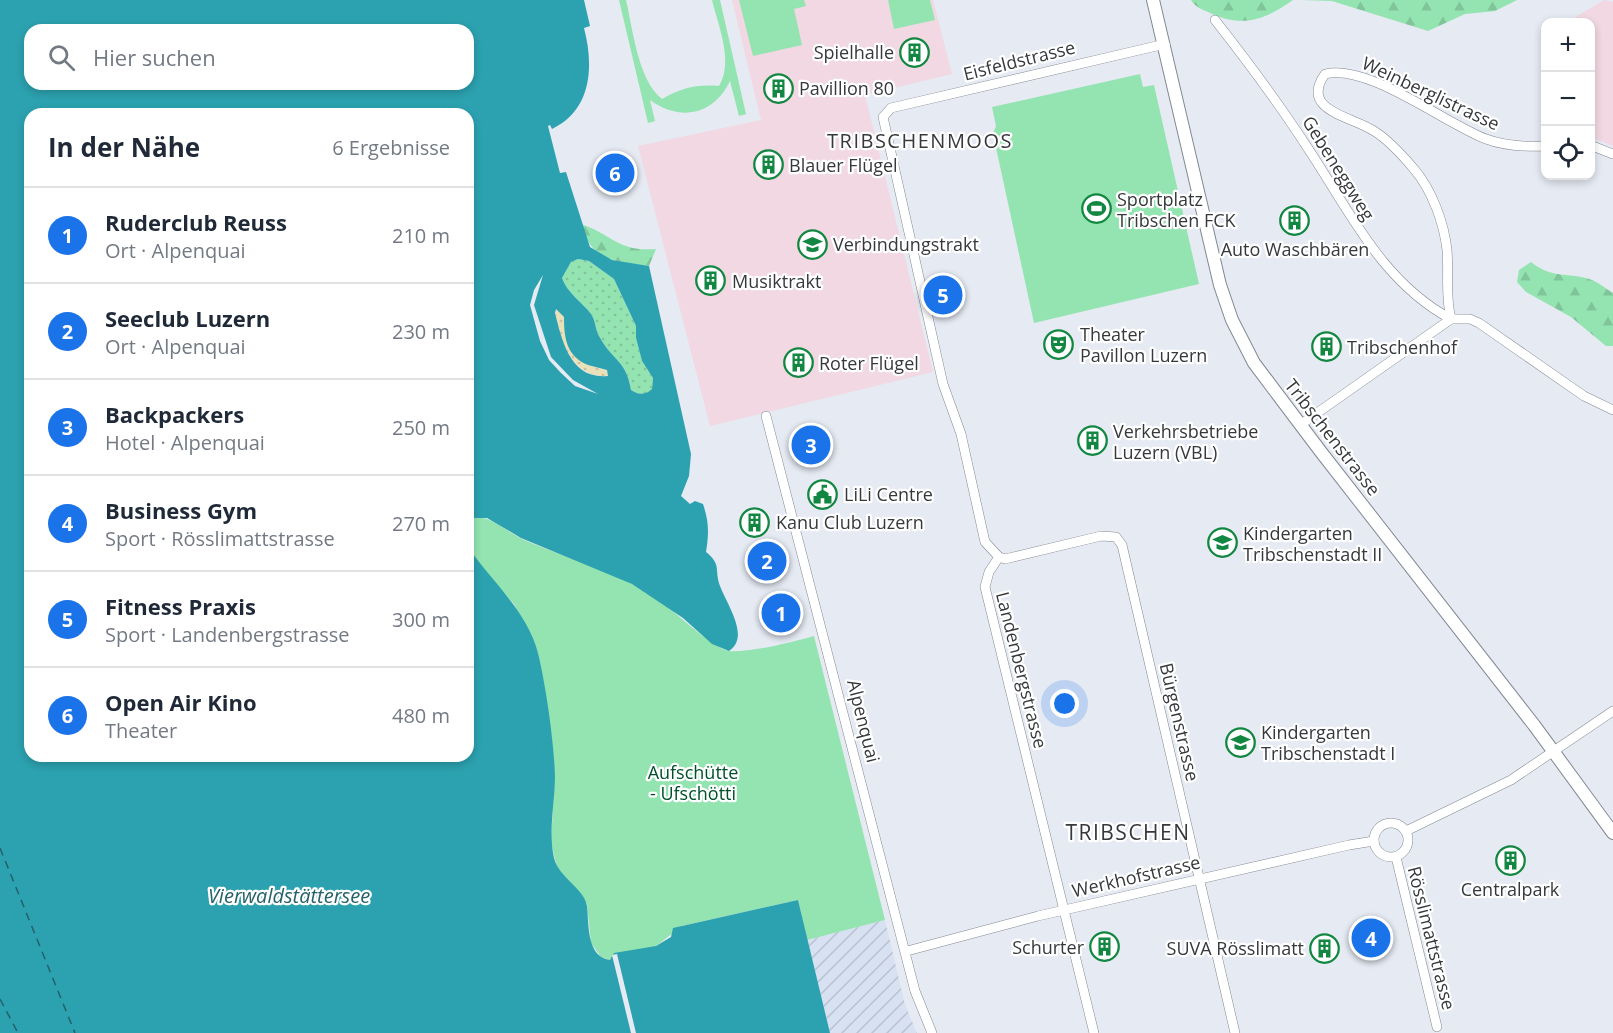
<!DOCTYPE html>
<html lang="de">
<meta charset="utf-8">
<style>
:root{--surface:#fff;--page:#f6f6f7;--text:#1f2937;--muted:#747a83;--line:#e0e1e3;--accent:#1a73e8}
body{margin:0;font-family:"Open Sans",sans-serif;background:var(--page);color:var(--text)}
.controls{position:absolute;right:18px;top:18px;display:grid;overflow:hidden;border-radius:12px;box-shadow:0 3px 9px #0003}
.controls button{width:54px;height:54px;display:grid;place-items:center;padding:0;border:0;border-bottom:2px solid var(--line);background:var(--surface);color:var(--text);font:30px sans-serif}
.you{position:absolute;left:1065px;top:704px;width:21px;height:21px;margin:-15px;border:4px solid #fff;border-radius:50%;background:#1a73e8;box-shadow:0 0 0 9px #1a73e833}
.badge{display:grid;place-items:center;width:39px;height:39px;border-radius:50%;background:var(--accent);color:#fff;font-size:20px;font-weight:700}
.pin{position:absolute;translate:-50% -50%;border:3px solid #fff;box-shadow:0 2px 6px #0006}
.list{margin:0;padding:0;list-style:none}
h2{display:flex;justify-content:space-between;align-items:center;height:78px;margin:0;padding:0 24px;font-size:26px}
h2 small{font-size:20px;font-weight:400;color:var(--muted)}
.list li{display:grid;grid-template-columns:39px 1fr auto;gap:18px;align-items:center;box-sizing:border-box;height:96px;padding:0 24px;border-top:2px solid var(--line)}
.list b{display:block;font-size:22px;white-space:nowrap}
.list p{margin:0;font-size:20px;white-space:nowrap;color:var(--muted)}
.list em{font-size:20px;font-style:normal;color:var(--muted)}
.icon{flex:none;width:33px;height:33px;fill:none;stroke:currentColor;stroke-width:2;stroke-linecap:round;stroke-linejoin:round}
.map{position:relative;flex:none;width:1613px;height:1033px;overflow:hidden}
.search{position:absolute;background:var(--surface);box-shadow:0 3px 9px #0003;left:24px;top:24px;width:450px;height:66px;display:flex;align-items:center;gap:15px;box-sizing:border-box;padding:0 21px;border-radius:18px;color:var(--muted);font-size:22px}
.panel{position:absolute;background:var(--surface);box-shadow:0 3px 9px #0003;left:24px;top:108px;width:450px;height:654px;border-radius:18px}
.map>svg:first-child{display:block}
.industrial{fill:url(#industrial-furrows)}
.education{fill:#f1d8e2}
.grass{fill:url(#grass-dots)}
.forest{fill:url(#forest-firs)}
.sand{fill:url(#sand-dots)}
.green{fill:#94e4b1}
.water{fill:#2ca2b0;fill-rule:evenodd}
.pier{fill:#e5eaf3}
.lines{fill:none;stroke-linecap:round;stroke-linejoin:round}
.ferry{stroke:#246168;stroke-width:1.5;stroke-dasharray:8 6;stroke-linecap:butt}
.minor-casing{stroke:#838891;stroke-width:10}
.tertiary-casing{stroke:#838891;stroke-width:14}
.minor{stroke:#fff;stroke-width:9}
.tertiary{stroke:#fff;stroke-width:12}
.labels{text-anchor:middle;dominant-baseline:central;stroke-width:4.5;stroke-linejoin:round;paint-order:stroke}
.poi-label{font-size:18px;fill:#36383b;stroke:#fff;text-anchor:start}
.street-label{font-size:18px;fill:#36383b;stroke:#fff}
.park-label{font-size:18px;fill:#00502b;stroke:#fff}
.neighbourhood-label{font-size:20px;letter-spacing:1.5px;fill:#36383b;stroke:#fff}
.water-label{font-size:20px;font-style:italic;fill:#246168;stroke:#fff}
.quarter-label{font-size:21px;letter-spacing:1.5px;fill:#36383b;stroke:#fff}
</style>
<div class="map">
<svg width="1613" height="1033" viewBox="0 0 1613 1033">
<defs>
<pattern id="industrial-furrows" width="10" height="10" patternUnits="userSpaceOnUse" patternTransform="scale(1.5)"><rect width="10" height="10" fill="#d8e1f1"/><path d="M-1 1l2-2M0 10L10 0M9 11l2-2" fill="none" stroke="#bac2d0"/></pattern>
<pattern id="grass-dots" width="8" height="8" patternUnits="userSpaceOnUse" patternTransform="scale(1.5)"><rect width="8" height="8" fill="#94e4b1"/><path d="M2 2h.1M6 6h.1" fill="none" stroke="#80c499" stroke-width="1.8" stroke-linecap="round"/></pattern>
<pattern id="forest-firs" width="22" height="20" patternUnits="userSpaceOnUse" patternTransform="scale(1.5)"><rect width="22" height="20" fill="#94e4b1"/><path d="M5 1l3.5 6h-7zM16 11l3.5 6h-7z" fill="#80c499"/></pattern>
<pattern id="sand-dots" width="8" height="8" patternUnits="userSpaceOnUse" patternTransform="scale(1.5)"><rect width="8" height="8" fill="#eae1bb"/><path d="M2 2h.1M6 6h.1" fill="none" stroke="#c9c2a2" stroke-width="1.8" stroke-linecap="round"/></pattern>
</defs>
<rect width="100%" height="100%" fill="#e5eaf3"/>
<polygon class="industrial" points="885,920 905,1005 917,1033 830,1033 807,940"/>
<g class="education">
<polygon points="732,0 933,0 952,74 865,95 933,372 710,426 638,146 761,120"/>
<polygon points="1604,0 1613,2 1613,146 1591,137 1590,22 1569,21"/>
</g>
<path class="grass" d="M578,259L589,261L614,279L636,326V338L642,361L653,378L652,389C646,395 638,395 631,390C626,359 613,362 599,336C595,329 596,321 591,314C582,302 567,293 562,278L571,262Z"/>
<g class="forest">
<path d="M1191,0H1293C1265,20 1242,28 1210,13C1202,9 1196,8 1191,0Z"/>
<polygon points="1302,0 1517,0 1495,11 1465,14 1428,31 1332,1"/>
<path d="M581,224C613,235 618,252 656,249L649,266C613,261 592,262 581,224Z"/>
<path d="M1531,262C1552,279 1566,272 1589,279C1597,281 1606,289 1613,293V346H1606L1571,317L1526,292L1517,282L1519,270Z"/>
</g>
<path class="sand" d="M556,309L562,314L591,366L607,370L608,376C581,379 565,354 560,332C558,324 554,316 556,309Z"/>
<g class="green">
<path d="M619,0H626C633,30 638,80 662,99C681,88 697,84 719,86C734,62 718,25 712,0H720L746,114L739,116L730,81C714,115 680,122 650,100L655,121L648,123Z"/>
<polygon points="739,0 804,0 806,6 794,9 802,45 753,56"/>
<polygon points="888,0 930,0 935,20 894,29"/>
<polygon points="1140,74 1143,87 1154,85 1199,284 1034,323 993,134 996,126 992,107"/>
<path d="M478,517C495,519 507,532 522,539C565,558 612,570 652,595C671,607 711,648 729,651C749,653 793,642 814,636L885,920L807,940L798,900L682,926L656,946L610,960L601,957L591,943L587,904L560,873L555,860L551,841L555,776L551,732L538,653L514,604L489,577L468,547V518Z"/>
</g>
<path class="water" d="M0,0H584L590,26L584,28C594,66 592,110 552,129L550,125L548,126L560,173L566,172L590,247L612,260L649,266L691,454L689,476L681,496L690,504L695,501L703,504C709,522 709,533 706,552C722,565 714,569 720,586C726,603 751,637 729,651L712,644L683,618L632,584L521,538L487,518H468V114H30V756H468V547C492,582 527,611 538,653C546,687 554,741 555,776C555,803 548,831 554,858C559,878 584,888 587,906C589,923 586,957 610,960L614,953L656,946L671,937L673,928L682,926L798,900L830,1033H0ZM30,30H468V84H30ZM578,259L589,261L614,279L636,326V338L642,361L653,378L652,389C646,395 638,395 631,390C626,359 613,362 599,336C595,329 596,321 591,314C582,302 567,293 562,278L571,262ZM556,309L564,317C564,337 566,356 588,365C594,367 601,368 607,370L608,376C570,380 562,340 555,313Z"/>
<g class="pier">
<polygon points="543,275 534,305 551,357 573,380 598,394 575,386 561,373 549,360 540,341 530,305 534,290"/>
<polygon points="617,954 636,1033 631,1033 612,955"/>
</g>
<g class="lines">
<g class="ferry">
<polyline points="0,848 75,1033"/>
<polyline points="0,999 18,1033"/>
</g>
<defs>
<g id="minor">
<path d="M1215,20C1248,62 1280,105 1309,150C1350,212 1382,282 1451,319"/>
<polyline points="1590,145 1613,154"/>
<path d="M1451,319C1445,296 1449,273 1447,250C1444,223 1432,190 1414,169C1403,156 1389,140 1374,131C1352,116 1299,111 1325,74C1368,63 1444,123 1486,139C1505,146 1526,147 1546,146"/>
<polyline points="1451,319 1470,319 1479,323 1584,396 1613,410"/>
<polyline points="766,416 915,991 932,1033"/>
<polyline points="1300,425 1451,319"/>
<polyline points="999,557 1005,559 1101,536 1116,537 1122,545 1235,1033"/>
<circle cx="1391" cy="840" r="17"/>
<polyline points="1406,831 1511,780 1613,711"/>
<polyline points="1396,857 1437,1027"/>
<polyline points="907,951 1038,916 1349,845 1374,841"/>
<polyline points="1094,1033 985,587 989,572 999,557 985,542 961,434 943,384 883,117 891,108 1165,44"/>
</g>
<polyline id="tertiary" points="1153,0 1220,285 1232,320 1254,363 1321,452 1534,725 1613,833"/>
</defs>
<use href="#minor" class="minor-casing"/>
<use href="#tertiary" class="tertiary-casing"/>
<use href="#minor" class="minor"/>
<use href="#tertiary" class="tertiary"/>
</g>
<defs>
<symbol id="building-ring" viewBox="-11 -11 22 22"><circle r="9.5" fill="#fff" stroke="#128741" stroke-width="1.5"/><path d="M-4-6H4V6H1V3H-1V6H-4ZM-2.5-4.3h1.7v1.8h-1.7ZM.8-4.3h1.7v1.8H.8ZM-2.5-1h1.7V.8h-1.7ZM.8-1h1.7V.8H.8Z" fill="#128741"/></symbol>
<symbol id="stadium-ring" viewBox="-11 -11 22 22"><circle r="9.5" fill="#fff" stroke="#128741" stroke-width="1.5"/><path d="M0-5a6.5 5 0 1 0 0 10a6.5 5 0 1 0 0-10ZM-3.5-1.8h7v3.6h-7Z" fill="#128741"/></symbol>
<symbol id="university-ring" viewBox="-11 -11 22 22"><circle r="9.5" fill="#fff" stroke="#128741" stroke-width="1.5"/><path d="M0-5L7-2L0 1L-7-2ZM-4 1L0 2.5L4 1V4Q0 6-4 4Z" fill="#128741"/></symbol>
<symbol id="theatre-ring" viewBox="-11 -11 22 22"><circle r="9.5" fill="#fff" stroke="#128741" stroke-width="1.5"/><path d="M-5-5.5Q0-4 5-5.5V0Q5 5 0 6Q-5 5-5 0ZM-3.3-2.5H-1v1.5H-3.3ZM1-2.5H3.3v1.5H1ZM-2.8 1Q0 5.5 2.8 1Z" fill="#128741"/></symbol>
<symbol id="civic-ring" viewBox="-11 -11 22 22"><circle r="9.5" fill="#fff" stroke="#128741" stroke-width="1.5"/><path d="M-.6-6.5H3V-4.5H.6V-3L4-1V1h2V6H-6V1h2V-1L-.6-3ZM-1.2 2.5V6h2.4V2.5Z" fill="#128741"/></symbol>
<symbol id="school-ring" viewBox="-11 -11 22 22"><circle r="9.5" fill="#fff" stroke="#128741" stroke-width="1.5"/><path d="M0-5L7-2L0 1L-7-2ZM-4 1L0 2.5L4 1V4Q0 6-4 4Z" fill="#128741"/></symbol>
</defs>
<g fill-rule="evenodd">
<use href="#building-ring" x="898" y="36" width="33" height="33"/>
<use href="#building-ring" x="762" y="72" width="33" height="33"/>
<use href="#building-ring" x="752" y="148" width="33" height="33"/>
<use href="#stadium-ring" x="1080" y="192" width="33" height="33"/>
<use href="#building-ring" x="1278" y="204" width="33" height="33"/>
<use href="#university-ring" x="796" y="228" width="33" height="33"/>
<use href="#building-ring" x="694" y="264" width="33" height="33"/>
<use href="#theatre-ring" x="1042" y="328" width="33" height="33"/>
<use href="#building-ring" x="1310" y="330" width="33" height="33"/>
<use href="#building-ring" x="782" y="346" width="33" height="33"/>
<use href="#building-ring" x="1076" y="424" width="33" height="33"/>
<use href="#civic-ring" x="806" y="478" width="33" height="33"/>
<use href="#building-ring" x="738" y="506" width="33" height="33"/>
<use href="#school-ring" x="1206" y="526" width="33" height="33"/>
<use href="#school-ring" x="1224" y="726" width="33" height="33"/>
<use href="#building-ring" x="1494" y="844" width="33" height="33"/>
<use href="#building-ring" x="1088" y="930" width="33" height="33"/>
<use href="#building-ring" x="1308" y="932" width="33" height="33"/>
</g>
<g class="labels">
<g class="poi-label">
<text x="894" y="52" text-anchor="end">Spielhalle</text>
<text x="799" y="88">Pavillion 80</text>
<text x="789" y="165">Blauer Flügel</text>
<text x="1117" y="199">Sportplatz<tspan x="1117" dy="21">Tribschen FCK</tspan></text>
<text x="833" y="244">Verbindungstrakt</text>
<text x="1295" y="249" text-anchor="middle">Auto Waschbären</text>
<text x="732" y="281">Musiktrakt</text>
<text x="1080" y="334">Theater<tspan x="1080" dy="21">Pavillon Luzern</tspan></text>
<text x="1347" y="347">Tribschenhof</text>
<text x="819" y="363">Roter Flügel</text>
<text x="1113" y="431">Verkehrsbetriebe<tspan x="1113" dy="21">Luzern (VBL)</tspan></text>
<text x="844" y="494">LiLi Centre</text>
<text x="776" y="522">Kanu Club Luzern</text>
<text x="1243" y="533">Kindergarten<tspan x="1243" dy="21">Tribschenstadt II</tspan></text>
<text x="1261" y="732">Kindergarten<tspan x="1261" dy="21">Tribschenstadt I</tspan></text>
<text x="1510" y="889" text-anchor="middle">Centralpark</text>
<text x="1084" y="947" text-anchor="end">Schurter</text>
<text x="1304" y="948" text-anchor="end">SUVA Rösslimatt</text>
</g>
<g class="street-label">
<text transform="translate(1019 60) rotate(-14)">Eisfeldstrasse</text>
<text transform="translate(1431 93) rotate(25)">Weinberglistrasse</text>
<text transform="translate(1339 168) rotate(58)">Gebeneggweg</text>
<text transform="translate(1333 437) rotate(52)">Tribschenstrasse</text>
<text transform="translate(1022 670) rotate(76)">Landenbergstrasse</text>
<text transform="translate(864 721) rotate(76)">Alpenquai</text>
<text transform="translate(1180 722) rotate(77)">Bürgenstrasse</text>
<text transform="translate(1136 876) rotate(-13)">Werkhofstrasse</text>
<text transform="translate(1432 938) rotate(76)">Rösslimattstrasse</text>
</g>
<g class="park-label">
<text x="693" y="772">Aufschütte<tspan x="693" dy="21">- Ufschötti</tspan></text>
</g>
<g class="neighbourhood-label">
<text x="920" y="140">TRIBSCHENMOOS</text>
</g>
<g class="water-label">
<text x="289" y="895">Vierwaldstättersee</text>
</g>
<g class="quarter-label">
<text x="1128" y="832">TRIBSCHEN</text>
</g>
</g>
</svg>
<div class="controls">
<button>+</button>
<button>−</button>
<button><svg class="icon" aria-label="locate" viewBox="0 0 24 24"><circle cx="12" cy="12" r="6"/><path d="M12 2v4M12 18v4M2 12h4M18 12h4"/></svg></button>
</div>
<div class="you"></div>
<div class="pin badge" style="left:781px;top:613px">1</div>
<div class="pin badge" style="left:767px;top:561px">2</div>
<div class="pin badge" style="left:811px;top:445px">3</div>
<div class="pin badge" style="left:1371px;top:938px">4</div>
<div class="pin badge" style="left:943px;top:295px">5</div>
<div class="pin badge" style="left:615px;top:173px">6</div>
<div class="search"><svg class="icon" aria-label="search" viewBox="0 0 24 24"><circle cx="10" cy="10" r="6"/><path d="M15 15l6 6"/></svg>Hier suchen</div>
<section class="panel">
<h2>In der Nähe<small>6 Ergebnisse</small></h2>
<ul class="list">
<li><span class="badge">1</span><div><b>Ruderclub Reuss</b><p>Ort · Alpenquai</p></div><em>210 m</em></li>
<li><span class="badge">2</span><div><b>Seeclub Luzern</b><p>Ort · Alpenquai</p></div><em>230 m</em></li>
<li><span class="badge">3</span><div><b>Backpackers</b><p>Hotel · Alpenquai</p></div><em>250 m</em></li>
<li><span class="badge">4</span><div><b>Business Gym</b><p>Sport · Rösslimattstrasse</p></div><em>270 m</em></li>
<li><span class="badge">5</span><div><b>Fitness Praxis</b><p>Sport · Landenbergstrasse</p></div><em>300 m</em></li>
<li><span class="badge">6</span><div><b>Open Air Kino</b><p>Theater</p></div><em>480 m</em></li>
</ul>
</section>
</div>
